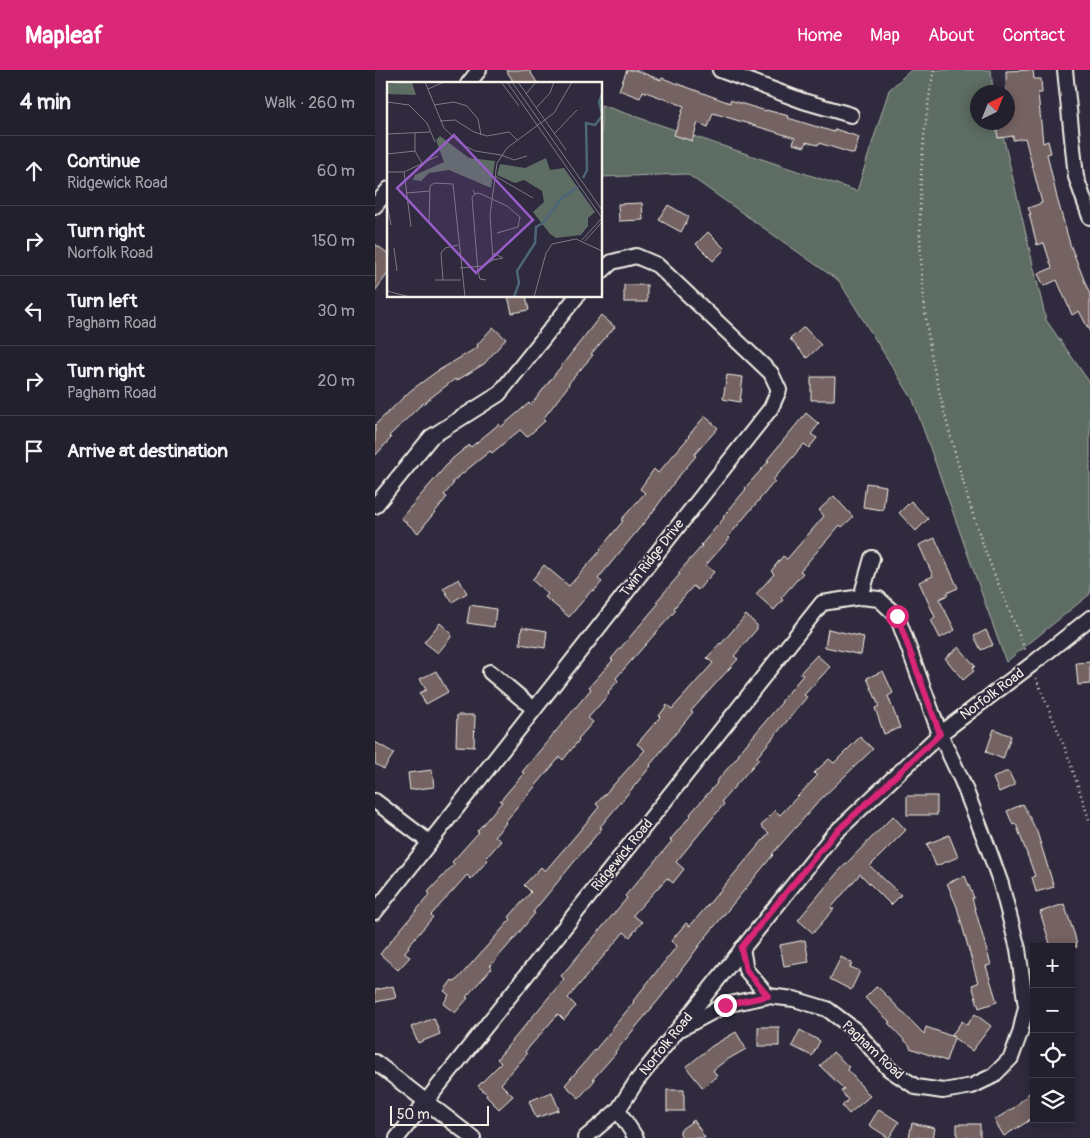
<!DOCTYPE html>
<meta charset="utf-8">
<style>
:root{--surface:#23202e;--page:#2b2836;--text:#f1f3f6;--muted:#a3a3aa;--line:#403e4a;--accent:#db2777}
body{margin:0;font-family:Pangolin,sans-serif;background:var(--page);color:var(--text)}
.controls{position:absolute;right:15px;bottom:15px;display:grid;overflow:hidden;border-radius:0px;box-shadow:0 2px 12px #0003}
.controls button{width:45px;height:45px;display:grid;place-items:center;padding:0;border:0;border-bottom:1px solid var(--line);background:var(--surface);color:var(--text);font:25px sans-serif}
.compass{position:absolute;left:595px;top:15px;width:45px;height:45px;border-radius:50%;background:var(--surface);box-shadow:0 2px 12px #0003;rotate:43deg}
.scale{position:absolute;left:15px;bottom:12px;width:99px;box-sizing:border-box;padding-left:5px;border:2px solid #f4f1e8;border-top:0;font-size:14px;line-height:18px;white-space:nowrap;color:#f4f1e8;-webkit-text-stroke:4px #2f2a3d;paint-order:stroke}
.stop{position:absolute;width:15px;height:15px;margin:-11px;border:4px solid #db2777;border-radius:50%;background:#fff}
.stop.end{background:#db2777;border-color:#fff;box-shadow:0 1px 5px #0008}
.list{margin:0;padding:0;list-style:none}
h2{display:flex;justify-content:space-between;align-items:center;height:65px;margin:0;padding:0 20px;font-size:21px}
h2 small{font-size:16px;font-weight:400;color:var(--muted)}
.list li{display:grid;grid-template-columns:32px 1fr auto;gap:15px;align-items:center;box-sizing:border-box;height:70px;padding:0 20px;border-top:1px solid var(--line)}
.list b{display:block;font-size:19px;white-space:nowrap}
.list p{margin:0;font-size:16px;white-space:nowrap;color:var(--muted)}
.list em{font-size:16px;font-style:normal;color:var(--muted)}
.icon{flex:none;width:28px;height:28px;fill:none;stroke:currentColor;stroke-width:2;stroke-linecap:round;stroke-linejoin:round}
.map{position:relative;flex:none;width:715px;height:1068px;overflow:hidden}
header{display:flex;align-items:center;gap:30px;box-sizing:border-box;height:70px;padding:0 25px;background:var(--accent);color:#fff}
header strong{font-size:24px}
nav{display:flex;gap:28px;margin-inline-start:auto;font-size:18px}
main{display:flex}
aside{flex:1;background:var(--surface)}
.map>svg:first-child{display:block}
.green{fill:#5d6d64;stroke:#a8afa6}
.building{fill:#756262;stroke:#f4f1e8}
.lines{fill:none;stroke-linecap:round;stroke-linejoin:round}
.street-casing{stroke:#f4f1e8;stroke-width:18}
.path{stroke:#f4f1e8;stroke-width:2.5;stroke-dasharray:1 4;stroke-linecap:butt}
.street{stroke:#2f2a3d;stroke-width:14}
.route{stroke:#db2777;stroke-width:6}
.labels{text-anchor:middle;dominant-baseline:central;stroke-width:4;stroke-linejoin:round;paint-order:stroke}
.street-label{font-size:14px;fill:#f4f1e8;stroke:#2f2a3d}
.inset-river{fill:none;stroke:#4e6778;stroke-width:2.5}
.inset-road{fill:none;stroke:#7e7a81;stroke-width:1}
.view{fill:#995dc9;fill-opacity:0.15;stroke:#995dc9;stroke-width:2.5}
.inset-edge{fill:none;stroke:#f4f1e8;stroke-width:2.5}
</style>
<header>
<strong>Mapleaf</strong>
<nav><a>Home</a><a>Map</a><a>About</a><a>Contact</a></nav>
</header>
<main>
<aside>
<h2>4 min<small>Walk · 260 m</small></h2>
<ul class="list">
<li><svg class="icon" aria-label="ahead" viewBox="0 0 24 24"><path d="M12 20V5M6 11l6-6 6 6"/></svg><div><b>Continue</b><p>Ridgewick Road</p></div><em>60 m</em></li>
<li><svg class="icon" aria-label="right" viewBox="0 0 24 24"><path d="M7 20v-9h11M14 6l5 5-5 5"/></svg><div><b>Turn right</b><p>Norfolk Road</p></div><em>150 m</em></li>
<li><svg class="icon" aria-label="left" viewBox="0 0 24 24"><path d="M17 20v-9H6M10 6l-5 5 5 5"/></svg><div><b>Turn left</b><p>Pagham Road</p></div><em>30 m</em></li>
<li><svg class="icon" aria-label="right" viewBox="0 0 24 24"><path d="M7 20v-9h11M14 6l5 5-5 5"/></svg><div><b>Turn right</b><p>Pagham Road</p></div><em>20 m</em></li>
<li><svg class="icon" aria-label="arrive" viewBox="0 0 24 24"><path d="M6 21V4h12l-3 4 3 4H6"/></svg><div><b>Arrive at destination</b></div></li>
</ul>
</aside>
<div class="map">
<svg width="715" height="1068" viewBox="0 0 715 1068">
<rect width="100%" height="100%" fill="#2f2a3d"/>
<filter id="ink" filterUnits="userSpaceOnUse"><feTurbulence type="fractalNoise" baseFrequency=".02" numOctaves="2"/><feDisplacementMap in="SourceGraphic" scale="10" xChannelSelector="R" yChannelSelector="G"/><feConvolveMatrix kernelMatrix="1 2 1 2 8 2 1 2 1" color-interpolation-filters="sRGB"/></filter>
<g filter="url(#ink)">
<polygon class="green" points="536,0 616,0 618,22 602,22 602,52 625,53 671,250 715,313 715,524 631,592 538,330 464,211 312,104 226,107 226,35 482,121 514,20"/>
<g class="building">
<polygon points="131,0 154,0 163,14 140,14"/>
<polygon points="252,0 260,0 286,10 287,8 355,33 355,30 391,41 391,40 414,46 413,48 459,62 460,59 484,67 479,84 444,73 443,75 431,72 430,77 418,74 420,68 338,43 333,57 323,53 317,71 299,65 309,36 268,21 265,28 244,20"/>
<polygon points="658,0 659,9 666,9 667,23 663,23 668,73 673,71 676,83 672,84 682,128 695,174 715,225 715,262 704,241 697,245 682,210 669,216 663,204 677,198 669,173 662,175 654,144 656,144 653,138 667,133 650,68 638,70 638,66 623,68 621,54 632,52 631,1"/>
<polygon points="267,133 268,150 244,151 243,134"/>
<polygon points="293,135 314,147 306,162 284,150"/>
<polygon points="333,162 350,179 338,191 321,174"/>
<polygon points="0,174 14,184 14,202 0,221"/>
<rect x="249" y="215" width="23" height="17"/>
<polygon points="133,226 151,226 154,240 137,243"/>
<polygon points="226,245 240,257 216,284 218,285 193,314 194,315 168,349 170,351 152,367 145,360 117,383 115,381 77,412 79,413 69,425 72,427 43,463 26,448 77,389 94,375 96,377 124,354 126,357 154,333 156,335"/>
<polygon points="118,257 131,269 109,294 81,311 80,309 45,336 14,366 16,368 0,386 0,355 35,321 61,302 103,277 102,275"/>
<polygon points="429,257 446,275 432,288 415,269"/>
<polygon points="352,305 368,307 365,332 348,329"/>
<polygon points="436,307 460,307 459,330 436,330"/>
<polygon points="431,343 444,354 436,364 442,368 434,378 429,374 398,410 400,411 353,467 355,468 331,495 339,502 323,520 318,516 299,538 301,540 241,608 243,611 233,622 234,624 213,648 218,652 203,669 204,670 188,690 185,687 130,752 131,753 120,766 126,771 111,788 113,790 96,809 92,805 56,845 58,847 33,876 34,877 29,883 35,887 23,900 5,884 55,824 53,822 79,794 77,792 104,762 102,761 127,732 125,731 149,703 147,702 216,619 214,617 238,590 236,589 283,534 281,532 305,504 303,503 327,476 326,475 349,448 348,447 371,419 370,418 394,391 392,390"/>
<polygon points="330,346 343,358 319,385 321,386 304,406 277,443 231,499 223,509 227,512 219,521 217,520 194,547 170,527 173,524 157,510 169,495 194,516 226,480 225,479 248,451 246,450 270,423 265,419 279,399 283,403 314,367 313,366"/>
<polygon points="491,413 511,416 508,440 488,437"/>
<polygon points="459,426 478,447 467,457 465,455 425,501 428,503 406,528 408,530 399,540 381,524 399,504 396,501 408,486 412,489 449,446 444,440"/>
<polygon points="536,431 553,449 541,461 524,443"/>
<polygon points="560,468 583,518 572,523 573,525 564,529 580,560 565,568 556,550 560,547 544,512 558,506 544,475"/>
<polygon points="84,509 92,523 77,532 68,518"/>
<polygon points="95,535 121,539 119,557 92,553"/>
<polygon points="371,545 382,555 382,559 359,586 363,589 316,641 318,642 275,695 276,696 225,757 227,758 158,842 160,843 138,870 115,896 117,898 91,927 93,928 80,943 68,934 74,925 69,921 77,910 80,912 136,849 134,847 156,822 149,815 166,797 170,801 202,764 224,737 221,734 270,680 262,674 285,647 284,646 292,635 297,639 338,593 332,588 345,573 346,574"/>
<polygon points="65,553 76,563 76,567 63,583 49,572"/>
<polygon points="147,557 172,561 170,578 145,574"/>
<polygon points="453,559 489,567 486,585 450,577"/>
<polygon points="611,560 618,575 606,580 599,566"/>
<polygon points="584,577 600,596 597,599 599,601 588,610 570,588"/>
<polygon points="442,585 455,597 429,625 432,627 382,687 384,689 347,731 349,734 301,792 309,799 298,813 292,808 258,845 267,852 255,867 249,862 193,928 201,936 189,950 183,944 150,982 152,984 126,1014 138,1026 124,1039 111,1026 112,1024 103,1016 126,993 122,989 189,909 186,906 252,828 250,826 297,771 295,770 316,745 315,744 342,713 341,712 364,685 363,684 407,632 406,632 428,605 425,603"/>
<polygon points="715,592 715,614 703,615 701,593"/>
<polygon points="61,601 73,622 51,634 44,623 51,620 45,609"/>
<polygon points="508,601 518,623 513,626 525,658 509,664 500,638 504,636 492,608"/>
<polygon points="82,645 100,645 99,677 81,676"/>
<polygon points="619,659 636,666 628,689 611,682"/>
<polygon points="485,667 498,679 446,729 397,784 398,785 330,868 286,927 240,982 241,983 218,1009 220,1010 204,1028 190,1015 237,960 236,960 259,932 258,931 302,876 296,871 311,853 315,856 394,763 386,756 400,740 405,745 442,706 439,703 454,689 459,693"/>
<polygon points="0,672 19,683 9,699 0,694"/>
<polygon points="57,700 59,717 35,720 33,703"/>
<polygon points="630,702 634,702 640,715 624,722 618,708"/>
<rect x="532" y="726" width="30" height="19"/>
<polygon points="648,734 662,762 679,817 661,822 657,807 660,806 641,754 638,755 632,741"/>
<polygon points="518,746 531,760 495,796 526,825 516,835 485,804 456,838 459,839 438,863 423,850 462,803"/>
<polygon points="574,765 583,787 561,796 552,774"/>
<polygon points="590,806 599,828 597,828 616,895 611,896 622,932 604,938 597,915 603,913 582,837 572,813"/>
<polygon points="689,834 700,866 702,877 676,877 665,842"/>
<polygon points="430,870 434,892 409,896 405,875"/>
<polygon points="466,887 477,893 475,897 485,901 476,920 455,909"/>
<polygon points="18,916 21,928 0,932 0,920"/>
<polygon points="502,916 549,964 551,957 579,967 576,966 587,951 592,955 600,944 616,956 597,981 579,968 571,991 535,978 535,976 513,953 515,952 490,928"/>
<polygon points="59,948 65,964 43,973 36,957"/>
<rect x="383" y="957" width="21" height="19"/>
<polygon points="425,960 445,971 437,986 417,976"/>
<polygon points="361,962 371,979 350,991 338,1000 342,1006 328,1018 311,997 337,976"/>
<polygon points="458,982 474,997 472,999 495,1026 474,1044 467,1036 473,1030 466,1021 469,1019 445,996"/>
<polygon points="659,1018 659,1045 652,1052 629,1066 619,1050 640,1037"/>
<rect x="292" y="1020" width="17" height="21"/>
<polygon points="177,1022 184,1040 161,1048 154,1031"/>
<polygon points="504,1039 524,1052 514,1068 494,1055"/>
<polygon points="319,1050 330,1068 308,1068 305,1064 305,1060"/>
<polygon points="537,1053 560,1058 558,1068 534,1068"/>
<rect x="582" y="1054" width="23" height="14"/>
</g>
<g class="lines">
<defs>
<g id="street">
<polyline points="345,0 428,31 476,45"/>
<polyline points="690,0 701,107 715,147"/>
<polyline points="93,14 104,0"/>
<polyline points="0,136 14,119"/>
<polyline points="0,436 56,367 124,324 202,226"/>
<polyline points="115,602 159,639"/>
<polyline points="0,731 54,772"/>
<polyline points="0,842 396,338 404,320 396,303 282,195 261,186 237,192 226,202"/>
<polyline points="393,926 419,929 452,939 480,960 514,999 541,1017 568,1021 597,1016 618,1006 636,988 645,963 651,937 643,879 626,814 612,775 587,711 565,664 522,546 504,529 486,527 497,488"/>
<polyline points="307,958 350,935 393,926 371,900 367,878"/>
<polyline points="0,992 98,1068"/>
<polyline points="243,1040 261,1068"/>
<polyline points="22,1068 447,533 486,527"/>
<polyline points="210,1068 243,1040 261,1012 458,765 565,664 656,595 715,548"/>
</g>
</defs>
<use href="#street" class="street-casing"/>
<g class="path">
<path d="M559,0C542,87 541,177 553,264C556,291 564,319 570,345C582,392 595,438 611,483C624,516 638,549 651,582"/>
<polyline points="661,608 692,683 715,752"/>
</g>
<use href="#street" class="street"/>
</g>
</g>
<g class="lines" filter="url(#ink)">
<polyline class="route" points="350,935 393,926 371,900 366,878 458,765 565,664 522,546"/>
</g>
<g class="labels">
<g class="street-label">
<text transform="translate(277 488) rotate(-52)">Twin Ridge Drive</text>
<text transform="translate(617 624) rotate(-37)">Norfolk Road</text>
<text transform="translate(247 785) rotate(-51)">Ridgewick Road</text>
<text transform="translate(291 974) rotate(-51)">Norfolk Road</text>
<text transform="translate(498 980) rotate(43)">Pagham Road</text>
</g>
</g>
<g transform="translate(12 12)">
<rect width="215" height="215" fill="#2f2a3d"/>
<path d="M25,0L29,13L0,12V2ZM53,54L82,76L108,79L104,106L62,88L42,91L34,99L26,98L28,93L57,80L49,58ZM159,76L163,88L177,86L208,130L201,136V144L194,153L169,156L163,152L146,130L157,120L155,109L137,98L128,101L110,93L113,82L138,86Z" fill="#5d6d64"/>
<path class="inset-river" d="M215,32L212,20L215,12M196,96L200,88L199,41L208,43L215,34M127,215L132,201L130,189L148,161L149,145L156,141L175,116L191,105"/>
<path class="inset-road" d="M38,0L57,46L74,62L88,69L114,73L127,78L140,74M114,0L132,24M120,0L215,136M125,0L215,128M131,0L179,68M41,7L57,0M139,12L149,0M0,20L22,23L40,41L48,60M47,23L67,20L80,24L91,37L94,53M149,26L163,11L167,0M53,39L68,38L87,50L100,54L122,50L130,58M28,50V69L35,81M0,52L43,50M167,52L190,28M0,72L28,69M0,90H17L51,74M17,90L24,145M108,94L146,116M86,108L88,112L92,111L120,124L133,135L131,145L110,151M19,111L43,109M88,112L85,115L91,190L93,197L99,198M0,122L4,143M42,141L43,104L47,101L66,102L78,215M195,158L215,136M198,159L215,140M7,166L10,189M106,178L116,176L106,171M0,185L1,167M73,186L96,184L106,178L103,133L110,81L120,66L167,31L185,0M48,198H74M56,198L54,171L58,166L71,163M0,209L23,215M147,215L159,171L165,162L189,157L215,169"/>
<path class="view" d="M67,53L146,138L89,191L10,106Z"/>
<rect width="215" height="215" class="inset-edge"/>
</g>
</svg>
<div class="controls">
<button>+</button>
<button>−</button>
<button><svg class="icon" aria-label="locate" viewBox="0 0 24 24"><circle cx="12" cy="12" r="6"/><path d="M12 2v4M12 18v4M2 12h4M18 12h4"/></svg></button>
<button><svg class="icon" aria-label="layers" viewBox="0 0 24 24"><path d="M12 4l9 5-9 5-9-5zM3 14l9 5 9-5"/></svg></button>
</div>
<svg class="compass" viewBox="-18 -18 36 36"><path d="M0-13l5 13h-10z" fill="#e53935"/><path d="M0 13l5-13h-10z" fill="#a3a3aa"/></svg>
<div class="scale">50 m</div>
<div class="stop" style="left:522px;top:546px"></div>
<div class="stop end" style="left:350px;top:935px"></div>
</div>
</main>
